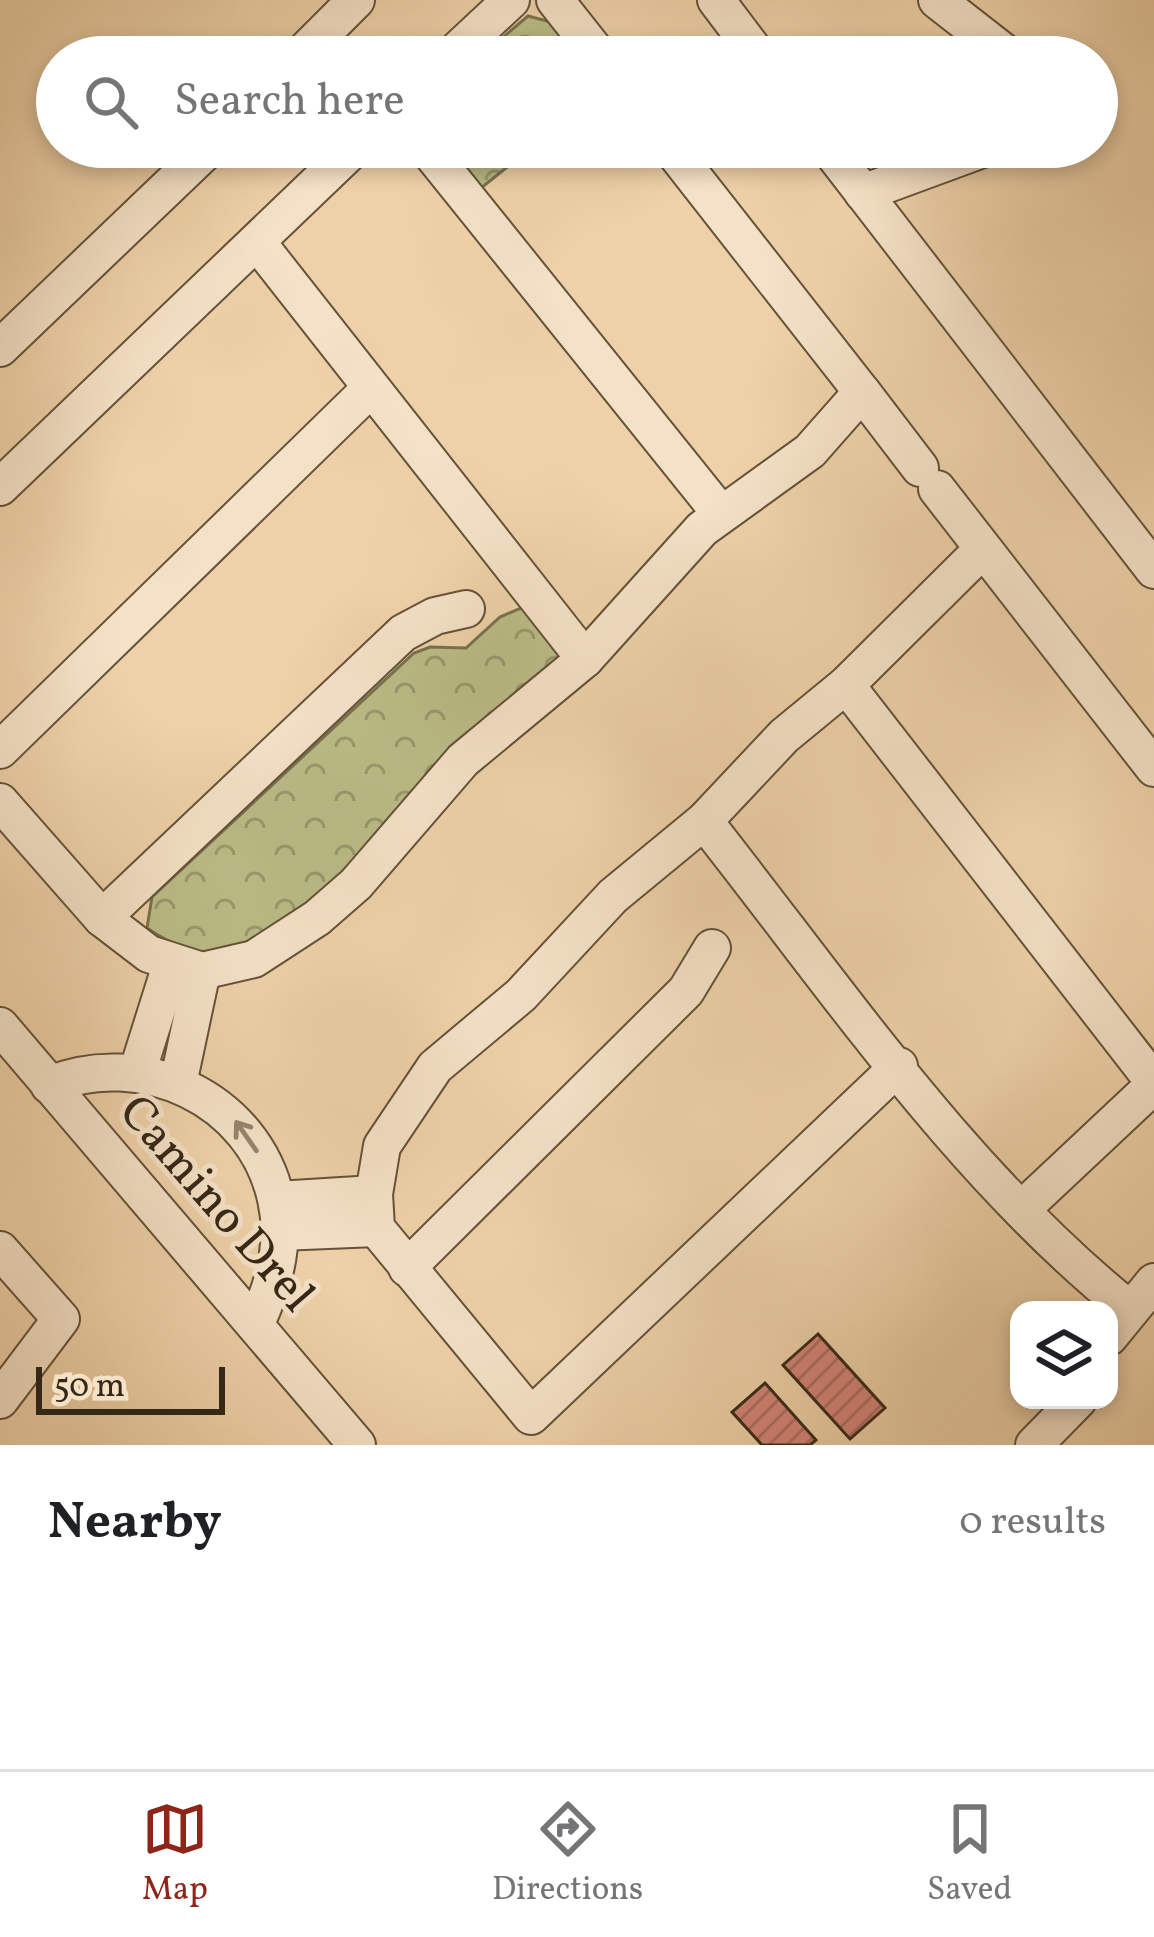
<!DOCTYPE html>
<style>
:root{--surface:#fff;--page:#f2f2f2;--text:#202124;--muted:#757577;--line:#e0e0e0;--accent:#8f2418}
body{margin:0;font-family:Vollkorn,serif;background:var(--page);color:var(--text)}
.controls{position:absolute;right:36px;bottom:36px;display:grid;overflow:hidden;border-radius:24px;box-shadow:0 6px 18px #0003}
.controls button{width:108px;height:108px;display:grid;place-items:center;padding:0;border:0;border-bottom:3px solid var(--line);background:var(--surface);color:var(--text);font:60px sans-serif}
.scale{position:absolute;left:36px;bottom:30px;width:189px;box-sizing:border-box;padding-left:12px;border:6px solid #362816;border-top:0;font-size:33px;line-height:42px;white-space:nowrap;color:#362816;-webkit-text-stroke:9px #f4e1c6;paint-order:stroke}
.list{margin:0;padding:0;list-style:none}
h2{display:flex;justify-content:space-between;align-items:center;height:156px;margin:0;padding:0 48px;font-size:51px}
h2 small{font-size:39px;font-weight:400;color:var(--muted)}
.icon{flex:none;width:66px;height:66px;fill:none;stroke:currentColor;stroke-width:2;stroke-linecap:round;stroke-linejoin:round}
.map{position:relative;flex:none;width:1154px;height:1445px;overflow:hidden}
.search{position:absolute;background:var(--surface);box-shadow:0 6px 18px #0003;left:36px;right:36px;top:36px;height:132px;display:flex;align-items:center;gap:30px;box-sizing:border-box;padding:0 42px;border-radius:66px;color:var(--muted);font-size:45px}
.sheet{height:324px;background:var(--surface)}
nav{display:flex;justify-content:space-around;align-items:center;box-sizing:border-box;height:168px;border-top:3px solid var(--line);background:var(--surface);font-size:33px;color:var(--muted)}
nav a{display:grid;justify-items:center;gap:6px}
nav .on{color:var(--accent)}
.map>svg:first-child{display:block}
.park{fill:url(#park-crowns);stroke:#78724e;stroke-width:3}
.building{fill:url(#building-hatch);stroke:#362816;stroke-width:3}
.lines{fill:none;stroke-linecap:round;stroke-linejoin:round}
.minor-casing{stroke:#64523a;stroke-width:40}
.minor{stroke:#f4e1c6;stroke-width:36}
.oneway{stroke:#95846e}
.labels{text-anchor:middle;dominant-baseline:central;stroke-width:10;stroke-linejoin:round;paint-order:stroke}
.street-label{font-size:48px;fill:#362816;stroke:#f4e1c6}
</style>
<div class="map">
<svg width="1154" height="1445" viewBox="0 0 1154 1445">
<defs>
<pattern id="park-crowns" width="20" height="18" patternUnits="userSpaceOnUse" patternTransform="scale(3)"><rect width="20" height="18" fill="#babb86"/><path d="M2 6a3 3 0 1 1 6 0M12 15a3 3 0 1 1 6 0" fill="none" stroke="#98986d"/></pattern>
<pattern id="building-hatch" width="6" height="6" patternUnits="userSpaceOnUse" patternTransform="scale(3)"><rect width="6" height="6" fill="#d38377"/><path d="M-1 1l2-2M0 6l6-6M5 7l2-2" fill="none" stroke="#ac6b61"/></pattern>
</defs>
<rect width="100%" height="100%" fill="#eed1a8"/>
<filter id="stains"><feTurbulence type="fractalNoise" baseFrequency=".00167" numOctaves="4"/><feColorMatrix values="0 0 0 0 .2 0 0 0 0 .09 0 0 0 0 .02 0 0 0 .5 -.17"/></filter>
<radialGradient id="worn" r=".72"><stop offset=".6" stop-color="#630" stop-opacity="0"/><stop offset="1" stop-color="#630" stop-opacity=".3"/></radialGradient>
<g class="park">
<polygon points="528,16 551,22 578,57 480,57"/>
<polygon points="446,147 532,147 480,189"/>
<path d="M523,607L560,657C496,722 304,939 224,952C197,957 169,943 147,928L152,897L414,653L430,647L466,648L500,617Z"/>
</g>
<g class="building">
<polygon points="818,1334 885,1408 850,1439 783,1365"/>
<polygon points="765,1383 816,1440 810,1445 762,1445 732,1412"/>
</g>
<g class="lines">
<defs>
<g id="minor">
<polyline points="555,0 600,57"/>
<polyline points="716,0 759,57"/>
<polyline points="937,0 1010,57"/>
<polyline points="299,57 356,0"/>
<polyline points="450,57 511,0"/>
<polyline points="426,147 721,514"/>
<polyline points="828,147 1154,570"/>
<polyline points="863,193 988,147"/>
<polyline points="257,242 585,659"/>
<polyline points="0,348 210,147"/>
<polyline points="862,392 920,468"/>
<polyline points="0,487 355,147"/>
<polyline points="937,489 1154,768"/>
<polyline points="846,685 1154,1082"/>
<polyline points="0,750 371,388"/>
<polyline points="0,802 102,918 149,954 202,971 254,959 317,918 356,884 463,760 585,659 702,529 810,451 862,392 670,147"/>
<path d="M704,821C837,989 961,1174 1129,1309"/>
<polyline points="102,918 403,633 435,616 466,609"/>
<polyline points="0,1026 357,1445"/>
<polyline points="899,1066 531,1416 376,1228 374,1194 382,1146 435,1067 521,995 613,896 704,821 784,736 846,685 983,549"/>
<polyline points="137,1073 171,965"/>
<polyline points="178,1084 202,971"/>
<path d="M49,1085C141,1047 254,1098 276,1199C286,1242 274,1286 255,1325"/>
<polyline points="277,1200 374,1194"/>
<polyline points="1021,1210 1154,1085"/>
<polyline points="280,1232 376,1228"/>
<polyline points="0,1250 61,1319 0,1400"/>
<polyline points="407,1268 686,991 712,948"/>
<polyline points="1109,1337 1154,1282"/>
<polyline points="1034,1445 1078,1400"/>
</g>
</defs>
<use href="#minor" class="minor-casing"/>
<use href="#minor" class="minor"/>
</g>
<defs><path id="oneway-shaft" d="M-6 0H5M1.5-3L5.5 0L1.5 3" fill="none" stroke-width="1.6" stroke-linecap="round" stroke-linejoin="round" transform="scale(3)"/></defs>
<use class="oneway" href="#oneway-shaft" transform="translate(246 1136) rotate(-125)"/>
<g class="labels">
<g class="street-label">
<text transform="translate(215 1205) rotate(49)">Camino Drel</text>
</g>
</g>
<rect width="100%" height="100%" filter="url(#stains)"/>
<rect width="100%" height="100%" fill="url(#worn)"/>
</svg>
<div class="controls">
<button><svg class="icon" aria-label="layers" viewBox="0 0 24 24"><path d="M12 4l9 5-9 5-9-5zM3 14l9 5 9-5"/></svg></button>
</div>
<div class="scale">50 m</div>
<div class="search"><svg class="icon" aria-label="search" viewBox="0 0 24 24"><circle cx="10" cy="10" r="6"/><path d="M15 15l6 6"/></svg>Search here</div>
</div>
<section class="sheet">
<h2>Nearby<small>0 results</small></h2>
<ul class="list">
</ul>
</section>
<nav>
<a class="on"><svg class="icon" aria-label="map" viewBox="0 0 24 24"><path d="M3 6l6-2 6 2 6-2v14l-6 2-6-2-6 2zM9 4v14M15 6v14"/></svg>Map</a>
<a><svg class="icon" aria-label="directions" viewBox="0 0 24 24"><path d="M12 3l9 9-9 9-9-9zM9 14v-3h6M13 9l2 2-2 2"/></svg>Directions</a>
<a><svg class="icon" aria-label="saved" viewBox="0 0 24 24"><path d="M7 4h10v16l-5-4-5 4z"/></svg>Saved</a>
</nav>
